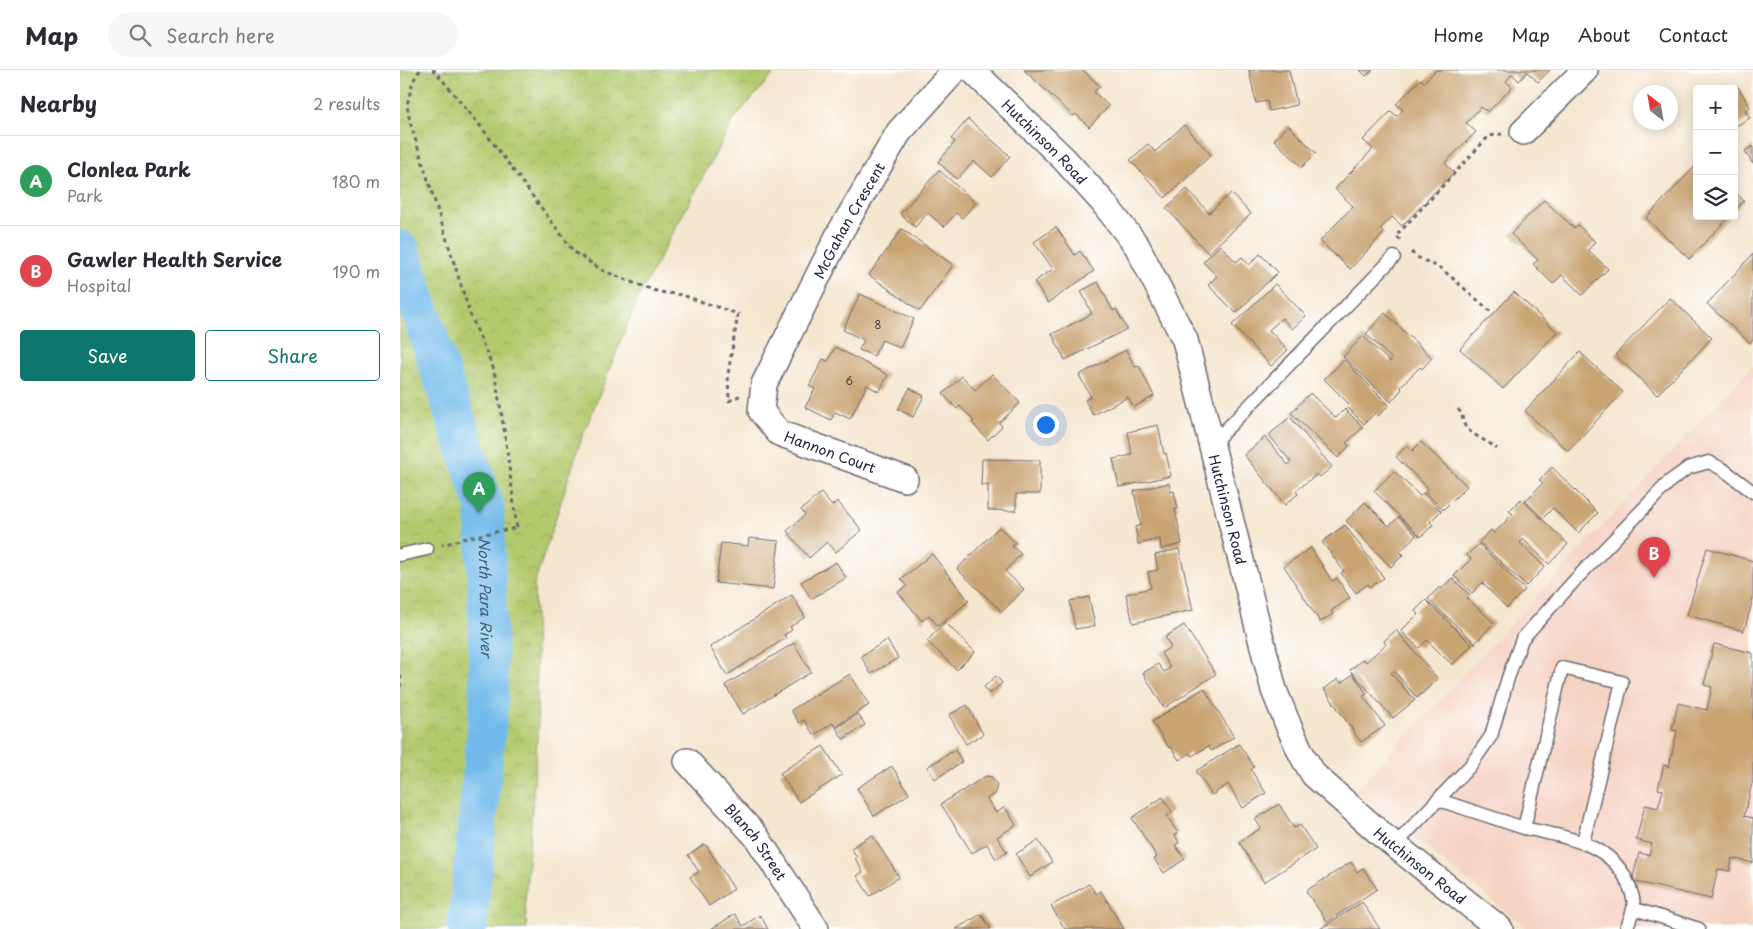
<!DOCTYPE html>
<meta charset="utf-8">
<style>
:root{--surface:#fff;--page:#f7f7f7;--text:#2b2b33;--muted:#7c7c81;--line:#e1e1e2;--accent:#0f766e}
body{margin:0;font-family:"Playpen Sans",sans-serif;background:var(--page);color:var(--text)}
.controls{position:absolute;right:15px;top:15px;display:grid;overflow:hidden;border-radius:5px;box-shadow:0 2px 12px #0003}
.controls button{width:45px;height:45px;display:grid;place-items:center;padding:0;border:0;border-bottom:1px solid var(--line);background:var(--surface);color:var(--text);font:25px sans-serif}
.compass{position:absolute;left:1233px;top:15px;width:45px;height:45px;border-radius:50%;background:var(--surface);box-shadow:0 2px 12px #0003;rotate:329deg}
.you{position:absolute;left:645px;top:354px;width:18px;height:18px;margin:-12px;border:4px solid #fff;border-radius:50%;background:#1a73e8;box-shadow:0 0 0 8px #1a73e833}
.badge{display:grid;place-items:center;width:32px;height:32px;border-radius:50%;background:var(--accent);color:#fff;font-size:16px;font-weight:700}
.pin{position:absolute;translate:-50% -41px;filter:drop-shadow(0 1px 2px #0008)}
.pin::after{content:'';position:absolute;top:26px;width:18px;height:15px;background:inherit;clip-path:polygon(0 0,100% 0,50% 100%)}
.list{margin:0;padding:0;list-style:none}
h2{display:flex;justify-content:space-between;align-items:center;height:65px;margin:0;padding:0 20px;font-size:21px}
h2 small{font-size:16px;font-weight:400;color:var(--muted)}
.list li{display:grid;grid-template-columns:32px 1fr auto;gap:15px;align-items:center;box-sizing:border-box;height:90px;padding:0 20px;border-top:1px solid var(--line)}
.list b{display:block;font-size:19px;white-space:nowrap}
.list p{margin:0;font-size:16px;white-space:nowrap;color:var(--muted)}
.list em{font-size:16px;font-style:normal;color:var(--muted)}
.actions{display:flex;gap:10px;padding:15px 20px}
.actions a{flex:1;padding:11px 0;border:1px solid var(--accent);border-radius:5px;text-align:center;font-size:18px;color:var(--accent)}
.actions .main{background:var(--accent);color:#fff}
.icon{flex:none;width:28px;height:28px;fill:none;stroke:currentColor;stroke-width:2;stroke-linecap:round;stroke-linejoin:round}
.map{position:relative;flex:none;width:1353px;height:859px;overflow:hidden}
header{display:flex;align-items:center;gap:30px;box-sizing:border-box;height:70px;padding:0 25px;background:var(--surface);border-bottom:1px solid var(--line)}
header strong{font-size:24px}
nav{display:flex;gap:28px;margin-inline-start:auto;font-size:18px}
.search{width:350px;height:45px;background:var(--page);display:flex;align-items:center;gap:12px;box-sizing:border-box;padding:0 18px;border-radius:28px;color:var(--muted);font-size:19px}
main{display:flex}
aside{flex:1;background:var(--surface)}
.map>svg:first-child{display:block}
.built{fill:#f5d3c2}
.park{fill:url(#park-crowns);stroke:#6b7654}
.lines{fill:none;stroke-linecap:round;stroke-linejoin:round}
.river{stroke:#72bbea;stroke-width:39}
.building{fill:#c9a473}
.service-casing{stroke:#6c676f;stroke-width:15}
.minor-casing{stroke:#6c676f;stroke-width:28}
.path{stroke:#6c676f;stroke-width:3;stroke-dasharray:4 4;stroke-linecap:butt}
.service{stroke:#fff;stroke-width:12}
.minor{stroke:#fff;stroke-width:25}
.labels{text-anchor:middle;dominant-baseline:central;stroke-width:4.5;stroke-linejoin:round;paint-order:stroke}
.number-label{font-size:11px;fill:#4c4249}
.street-label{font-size:14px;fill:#22223b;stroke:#fff}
.water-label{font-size:15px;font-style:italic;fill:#425f81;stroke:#fff}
</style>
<header>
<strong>Map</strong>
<div class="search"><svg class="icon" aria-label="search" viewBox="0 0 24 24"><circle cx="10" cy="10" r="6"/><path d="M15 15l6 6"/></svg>Search here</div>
<nav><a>Home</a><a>Map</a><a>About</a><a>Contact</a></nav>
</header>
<main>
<aside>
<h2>Nearby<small>2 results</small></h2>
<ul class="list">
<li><span class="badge" style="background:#2e9e5b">A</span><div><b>Clonlea Park</b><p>Park</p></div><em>180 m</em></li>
<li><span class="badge" style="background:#e0444e">B</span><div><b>Gawler Health Service</b><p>Hospital</p></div><em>190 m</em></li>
</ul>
<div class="actions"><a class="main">Save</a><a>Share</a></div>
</aside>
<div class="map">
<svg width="1353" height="859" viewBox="0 0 1353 859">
<defs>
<pattern id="park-crowns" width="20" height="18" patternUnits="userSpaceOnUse" patternTransform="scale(1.25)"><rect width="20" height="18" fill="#b4ca6e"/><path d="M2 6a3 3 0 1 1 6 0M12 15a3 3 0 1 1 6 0" fill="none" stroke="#9aad60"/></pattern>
</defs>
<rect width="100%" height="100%" fill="#fff"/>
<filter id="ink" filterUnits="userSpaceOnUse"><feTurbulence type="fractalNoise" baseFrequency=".02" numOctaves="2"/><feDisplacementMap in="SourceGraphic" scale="10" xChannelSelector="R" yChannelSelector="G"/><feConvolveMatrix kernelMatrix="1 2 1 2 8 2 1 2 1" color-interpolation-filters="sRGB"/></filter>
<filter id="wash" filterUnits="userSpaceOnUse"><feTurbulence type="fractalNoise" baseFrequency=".0096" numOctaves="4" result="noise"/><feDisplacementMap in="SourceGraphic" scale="20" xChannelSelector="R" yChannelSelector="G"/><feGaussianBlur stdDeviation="1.12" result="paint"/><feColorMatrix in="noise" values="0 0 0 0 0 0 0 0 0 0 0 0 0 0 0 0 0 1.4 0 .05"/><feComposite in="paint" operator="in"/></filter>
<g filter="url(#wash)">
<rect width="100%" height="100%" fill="#f5e6cf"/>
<polygon class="built" points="1353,295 1353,859 1128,859 955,721"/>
<polygon class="park" points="0,0 377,0 334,49 237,230 181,370 134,515 138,658 125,832 127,859 0,859"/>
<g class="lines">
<path class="river" id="s1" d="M0,180L85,437L89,631L67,859"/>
</g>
<g id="blocks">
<g class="building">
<polygon points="624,0 683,0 700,16 694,22 709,36 689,57 676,44 673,46"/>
<polygon points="849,0 889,0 897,35 869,41 867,31 856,33"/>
<polygon points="960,0 973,0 966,6"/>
<polygon points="1036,0 1150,0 1138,12 1127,2 1119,11 1112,4 1106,11 1112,17 1088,42 1081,37 1066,53 1076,62 1045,93 1054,102 1002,156 992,147 980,159 984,163 950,199 920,171 953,136 935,119 973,79 963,70 991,41 997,46 1003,40 996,34 1021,9 1024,12"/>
<polygon points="1338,17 1350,37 1345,40 1350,48 1334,57 1334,19"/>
<polygon points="568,49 610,86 592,107 574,91 557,109 538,92 555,72 551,69"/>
<polygon points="784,55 811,85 765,128 730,90 748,74 755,82"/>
<polygon points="888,55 916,83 902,97 874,70"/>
<polygon points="1353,76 1353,94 1345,81"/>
<polygon points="1297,94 1297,146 1330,146 1289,189 1246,148"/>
<polygon points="539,100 576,133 562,148 556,143 544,157 528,143 515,157 500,144"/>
<polygon points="787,119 809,143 831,123 851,144 808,183 766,138"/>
<polygon points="1334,121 1344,131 1334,142"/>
<polygon points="1144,130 1175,159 1178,155 1195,172 1188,180 1208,199 1182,225 1162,205 1153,214 1133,194 1138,190 1111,164"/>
<polygon points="656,157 675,185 680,181 694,201 648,233 634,212 653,199 634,172"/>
<polygon points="502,159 553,195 520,241 469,205"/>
<polygon points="820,175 836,192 842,187 849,195 860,184 878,202 836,243 808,215 817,206 803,192"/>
<polygon points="1353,184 1353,270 1350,273 1307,234"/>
<polygon points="698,212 713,241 716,239 727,259 665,290 652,264 692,244 681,221"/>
<polygon points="875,214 906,246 892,259 882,248 869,260 888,280 871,296 832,255"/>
<polygon points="1114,222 1157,262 1103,319 1060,279"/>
<polygon points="460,224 514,249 500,278 482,270 474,286 459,280 464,270 443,260"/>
<polygon points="1270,228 1312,268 1257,325 1215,285"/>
<polygon points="985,243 1032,288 1022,299 1020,297 1000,317 1002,319 991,332 943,287 963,266 990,292 992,289 966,264"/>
<polygon points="435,277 488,305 479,322 467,315 450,349 435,342 431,350 405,337 415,319 409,316 423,289 428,291"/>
<polygon points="726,280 735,297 739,296 754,326 734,337 728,327 693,345 685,330 691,327 679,305"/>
<polygon points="1180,282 1223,322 1168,381 1125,341"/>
<polygon points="944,290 989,335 978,346 975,343 964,354 947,337 949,334 924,309"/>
<polygon points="592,304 620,333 599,353 602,356 588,370 572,353 574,351 560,336 557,339 543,324 562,306 575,320"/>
<polygon points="510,318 524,326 513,347 498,339"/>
<polygon points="910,323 936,348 945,339 963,357 946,373 949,376 938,388 891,343"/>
<polygon points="890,347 932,397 920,407 917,404 896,421 898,424 885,435 844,385 865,367 888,395 891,392 869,365"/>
<polygon points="758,355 764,384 766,383 771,406 719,417 713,389 732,385 728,362"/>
<polygon points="1021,372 1067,416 1043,440 1025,422 1028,418 996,387 1007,375 1012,381"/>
<polygon points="582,389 640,390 640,424 616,424 616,441 588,440 588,415 581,415"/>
<polygon points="1152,397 1198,443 1178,463 1153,438 1143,448 1125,431 1143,413 1139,410"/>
<polygon points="994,401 1020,426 1023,423 1041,441 1030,452 1033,455 1021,467 974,421"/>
<polygon points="769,413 771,422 774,421 778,439 775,439 782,474 761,479 760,469 738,474 735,457 741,455 734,421"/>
<polygon points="421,423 432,436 437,431 462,460 436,482 427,472 409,488 387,461 405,445 401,440"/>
<polygon points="1121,429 1168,474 1149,494 1123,469 1120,473 1145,497 1126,516 1079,472 1091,460 1094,463 1113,444 1109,441"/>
<polygon points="965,432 989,456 999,447 1016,465 1000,482 1003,485 991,497 946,451"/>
<polygon points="945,455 984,508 970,517 968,514 956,523 941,503 944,501 922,472"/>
<polygon points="599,457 616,473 612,476 621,484 605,501 624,519 602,542 557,499"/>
<polygon points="349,468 379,471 373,519 316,513 321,473 348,476"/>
<polygon points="1079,474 1125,520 1107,538 1082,513 1072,523 1054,506 1071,489 1067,485"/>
<polygon points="911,478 932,511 937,508 950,528 931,541 933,544 920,552 884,496"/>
<polygon points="1307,478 1353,491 1353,529 1344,561 1287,545"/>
<polygon points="779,479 793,540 733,553 726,524 751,518 748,502 758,500 755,485"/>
<polygon points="532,484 569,531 538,556 529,545 522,551 498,522 507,516 501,509"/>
<polygon points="436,492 446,508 411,529 401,512"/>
<polygon points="1052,508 1070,525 1067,528 1094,553 1075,573 1028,529 1039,517 1041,519"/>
<polygon points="392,525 405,547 390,557 392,560 384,565 386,568 327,605 310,577"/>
<polygon points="689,527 695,556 675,559 670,531"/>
<polygon points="1026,530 1072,575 1052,595 1027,570 1019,578 1001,561 1018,544 1015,541"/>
<polygon points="545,552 575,582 557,600 527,571"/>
<polygon points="784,555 816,604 764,638 743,603 758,594 764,602 770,598 761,583 771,577 765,567"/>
<polygon points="996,560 1038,609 1017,628 994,601 991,603 1015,630 993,648 950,600 963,589 966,592 986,574 984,571"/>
<polygon points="487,570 498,588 471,604 461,586"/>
<polygon points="394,573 411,602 343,644 325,615"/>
<polygon points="1314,574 1353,583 1353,710 1344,746 1353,748 1353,793 1332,788 1330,801 1318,799 1311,829 1232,811 1239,783 1249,785 1252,774 1236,770 1245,735 1258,738 1263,720 1258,719 1264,695 1269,697 1277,661 1272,660 1278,633 1307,640 1312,617 1304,615"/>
<polygon points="450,604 469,635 435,657 433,653 414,665 404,650 399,653 391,640"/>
<polygon points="953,604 967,624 963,626 985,656 961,672 924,619 938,609 941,613"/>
<polygon points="596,606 602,613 590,624 584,617"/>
<polygon points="804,618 834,667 811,681 808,676 792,686 790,683 779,690 771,677 769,678 752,652"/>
<polygon points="567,635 583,664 566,674 549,645"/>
<polygon points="458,644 465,655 443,669 436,658"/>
<polygon points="839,674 854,697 851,700 866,723 843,738 828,714 812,725 796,701"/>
<polygon points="423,676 442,705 399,732 380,703"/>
<polygon points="555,680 562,692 535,709 527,697"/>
<polygon points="492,696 509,724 474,746 457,718"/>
<polygon points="586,706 592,707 597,715 595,723 587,729 596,743 605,737 616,755 597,767 607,782 596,789 587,774 572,783 541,734"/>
<polygon points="763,727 772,742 767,746 778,763 775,765 779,773 775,775 785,789 764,803 754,789 757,787 732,748"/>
<polygon points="879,734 894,758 900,755 916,779 864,812 839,772 861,758 855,749"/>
<polygon points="472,765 499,807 470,826 457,806 463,802 455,788 457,787 451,778"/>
<polygon points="638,770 652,792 630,807 616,784"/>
<polygon points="305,774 334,819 309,836 290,807 299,802 288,785"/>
<polygon points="951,792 957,802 963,798 977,819 927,852 906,821"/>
<polygon points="689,814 696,824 701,821 724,859 665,859 651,836"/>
<polygon points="962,832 980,859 920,859"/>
<polygon points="335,844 343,856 360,845 368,859 311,859"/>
<polygon points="581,844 591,859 556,859"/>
</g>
</g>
</g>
<g filter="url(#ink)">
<use href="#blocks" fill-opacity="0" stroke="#6c676f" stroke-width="1"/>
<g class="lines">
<defs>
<g id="service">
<polyline points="811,375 994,187"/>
<polyline points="0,485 27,479"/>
<polyline points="1039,730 1124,758"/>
<path d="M1183,772L1222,612L1162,598L1124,758C1163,767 1208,771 1227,811C1237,833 1235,838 1226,859"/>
<polyline points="995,775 1070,696 1091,666 1108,608 1122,569 1175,510 1270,411 1288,398 1309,392 1324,400 1353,422"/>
<polyline points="1235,839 1299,859"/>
</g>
<g id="minor">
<path id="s2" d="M572,0L664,89L702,131L737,176L785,270L874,620L889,657L902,685L914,705L982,765L1100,859"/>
<polyline points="1123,62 1185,0"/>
<path id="s3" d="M505,409L379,363L361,341L364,314L439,164L499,62L555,0"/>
<path id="s4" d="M287,691L356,766L416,859"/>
</g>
</defs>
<use href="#service" class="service-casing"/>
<use href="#minor" class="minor-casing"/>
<g class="path">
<polyline points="20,0 13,11 7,35 10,52 70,244 94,300 105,365 117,458 74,466 42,475"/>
<polyline points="32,0 35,1 82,58 174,182 202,200 231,212 259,222 282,225 338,244 328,304 329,331 341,325"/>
<polyline points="1000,170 996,166 1089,66 1102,64"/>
<polyline points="1011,182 1017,187 1042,199 1090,241"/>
<path d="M1058,339C1064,346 1061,347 1064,354C1069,365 1089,371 1097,379"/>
<polyline points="0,617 1,601"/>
</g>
<use href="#service" class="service"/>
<use href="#minor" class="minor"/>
</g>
</g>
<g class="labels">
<g class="number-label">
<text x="478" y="254">8</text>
<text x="449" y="310">6</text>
</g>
<g class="street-label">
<text stroke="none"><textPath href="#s2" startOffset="102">Hutchinson Road</textPath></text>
<text stroke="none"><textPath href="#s3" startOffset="374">McGahan Crescent</textPath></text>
<text transform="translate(430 382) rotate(20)">Hannon Court</text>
<text stroke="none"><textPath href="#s2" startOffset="522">Hutchinson Road</textPath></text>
<text stroke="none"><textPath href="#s4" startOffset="106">Blanch Street</textPath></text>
<text stroke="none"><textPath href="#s2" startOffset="942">Hutchinson Road</textPath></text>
</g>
<g class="water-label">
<text stroke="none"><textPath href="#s1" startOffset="361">North Para River</textPath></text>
</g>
</g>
</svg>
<div class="controls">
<button>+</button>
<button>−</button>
<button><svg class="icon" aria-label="layers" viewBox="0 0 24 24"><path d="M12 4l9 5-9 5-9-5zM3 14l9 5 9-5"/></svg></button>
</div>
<svg class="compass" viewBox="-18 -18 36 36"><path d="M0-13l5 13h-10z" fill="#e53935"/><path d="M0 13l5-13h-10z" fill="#7c7c81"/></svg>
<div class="you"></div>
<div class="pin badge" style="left:79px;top:443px;background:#2e9e5b">A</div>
<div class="pin badge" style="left:1254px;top:508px;background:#e0444e">B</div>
</div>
</main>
